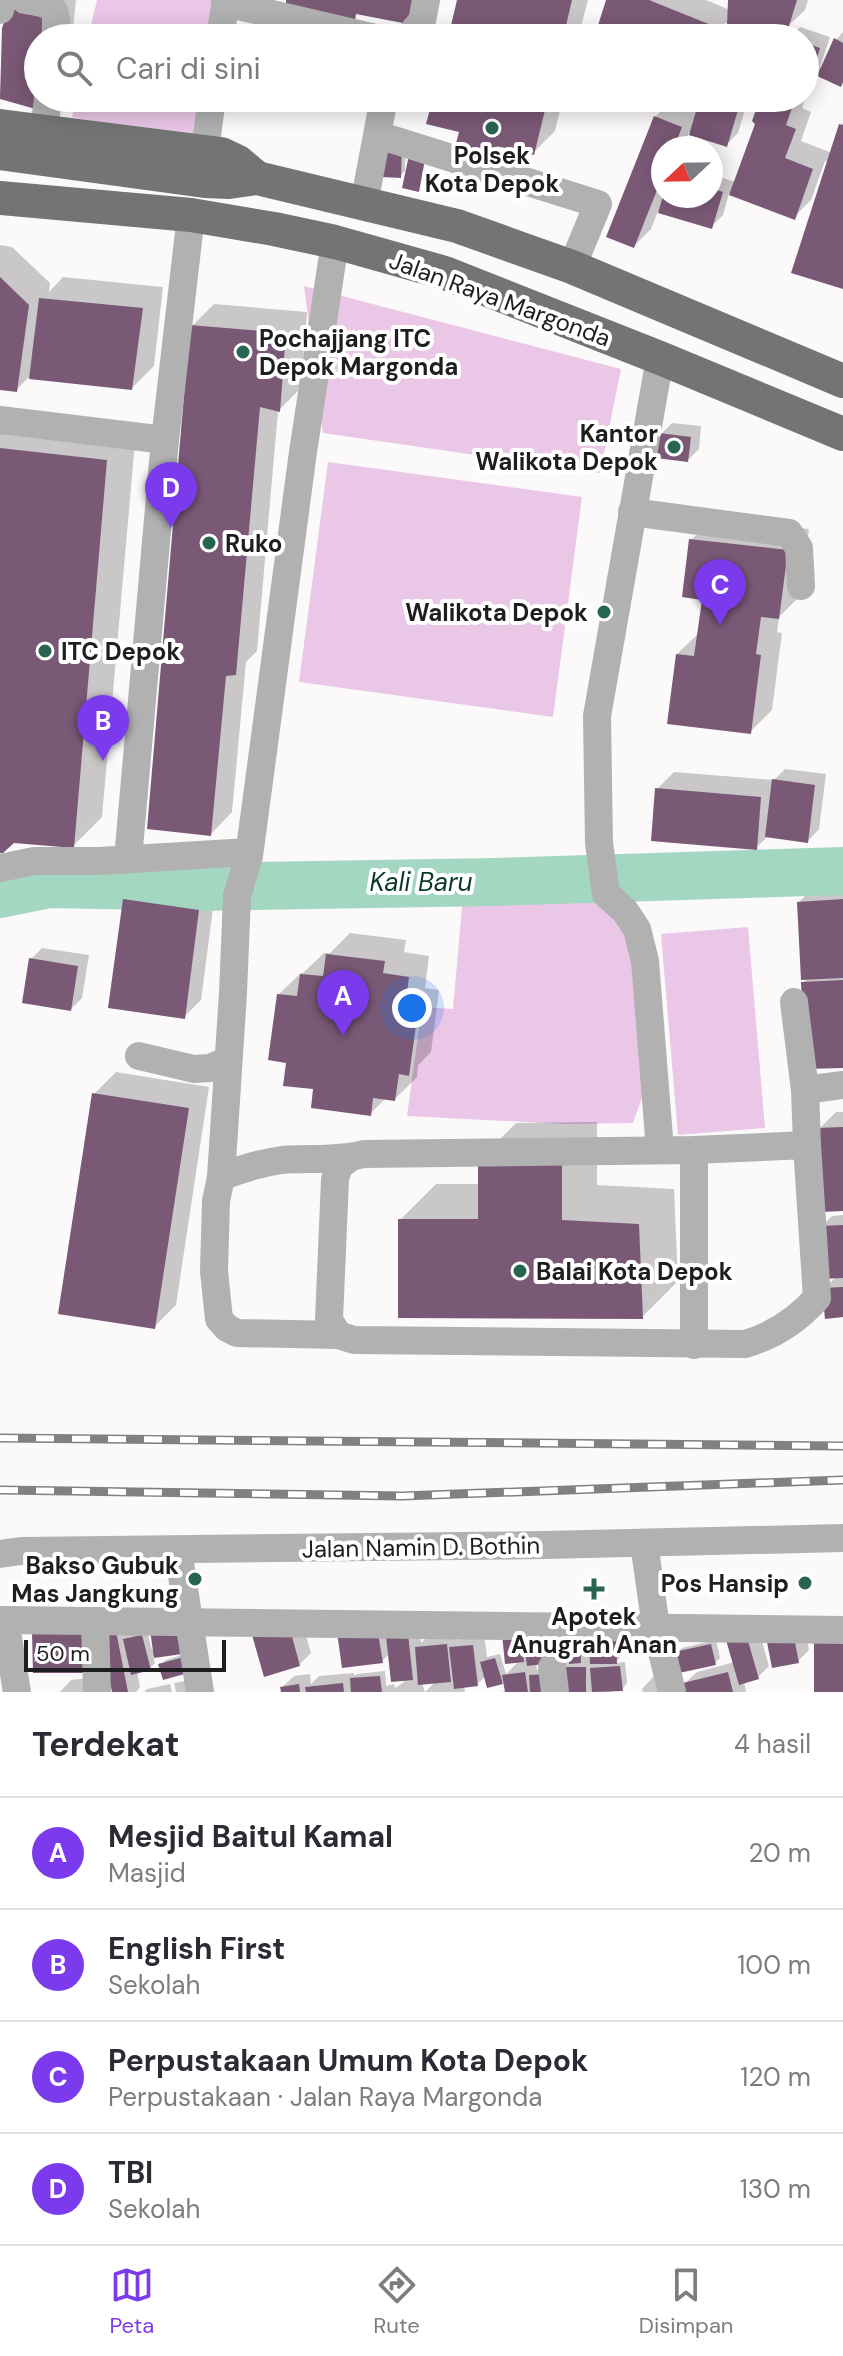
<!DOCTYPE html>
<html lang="id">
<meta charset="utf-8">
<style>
:root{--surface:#fff;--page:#f2f2f3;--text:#2b2b33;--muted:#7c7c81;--line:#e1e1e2;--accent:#7c3aed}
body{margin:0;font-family:"DM Sans",sans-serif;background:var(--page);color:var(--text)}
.compass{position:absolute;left:651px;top:136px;width:72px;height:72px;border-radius:50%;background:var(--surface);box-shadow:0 4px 20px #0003;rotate:248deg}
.scale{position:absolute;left:24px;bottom:20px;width:202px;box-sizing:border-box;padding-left:8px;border:4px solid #1f1e1e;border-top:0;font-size:22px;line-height:28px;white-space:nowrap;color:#1f1e1e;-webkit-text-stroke:6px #fff;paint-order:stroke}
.you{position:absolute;left:412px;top:1008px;width:28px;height:28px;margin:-20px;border:6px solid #fff;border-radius:50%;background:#1a73e8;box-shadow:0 0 0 12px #1a73e833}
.badge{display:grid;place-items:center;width:52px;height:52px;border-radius:50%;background:var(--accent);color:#fff;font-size:26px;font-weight:700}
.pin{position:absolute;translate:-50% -66px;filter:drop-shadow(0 2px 4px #0008)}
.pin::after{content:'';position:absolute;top:42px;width:28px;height:24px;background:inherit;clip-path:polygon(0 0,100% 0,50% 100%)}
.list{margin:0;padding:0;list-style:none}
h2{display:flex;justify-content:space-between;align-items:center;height:104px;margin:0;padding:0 32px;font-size:34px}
h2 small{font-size:26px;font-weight:400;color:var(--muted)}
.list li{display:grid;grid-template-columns:52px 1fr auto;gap:24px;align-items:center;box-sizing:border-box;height:112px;padding:0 32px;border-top:2px solid var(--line)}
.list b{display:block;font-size:30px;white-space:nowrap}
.list p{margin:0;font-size:26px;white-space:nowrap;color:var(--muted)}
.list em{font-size:26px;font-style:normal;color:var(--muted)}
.icon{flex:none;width:44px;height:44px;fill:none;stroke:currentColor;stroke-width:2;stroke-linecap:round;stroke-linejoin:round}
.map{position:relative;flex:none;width:843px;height:1692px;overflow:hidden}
.search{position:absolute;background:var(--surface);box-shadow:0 4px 20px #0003;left:24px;right:24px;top:24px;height:88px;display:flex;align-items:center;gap:20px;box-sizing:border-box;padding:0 28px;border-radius:44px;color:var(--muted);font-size:30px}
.sheet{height:552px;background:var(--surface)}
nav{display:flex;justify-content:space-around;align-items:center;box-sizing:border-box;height:112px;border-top:2px solid var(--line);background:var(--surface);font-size:22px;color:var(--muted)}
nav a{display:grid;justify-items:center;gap:4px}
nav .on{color:var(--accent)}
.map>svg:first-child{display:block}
.green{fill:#eac6e7}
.shadow{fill:#0003}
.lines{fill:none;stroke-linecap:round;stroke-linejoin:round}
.river{stroke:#a4d7c2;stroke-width:48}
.building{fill:#7a5977}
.minor{stroke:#b0b1b0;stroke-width:28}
.major{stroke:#727574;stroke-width:34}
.rail-casing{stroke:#828181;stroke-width:9}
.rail{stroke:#fff;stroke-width:6;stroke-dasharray:18;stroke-linecap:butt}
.poi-dot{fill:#28654f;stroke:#fff;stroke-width:3}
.labels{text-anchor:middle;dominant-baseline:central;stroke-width:8;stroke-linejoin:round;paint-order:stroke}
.poi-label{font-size:24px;font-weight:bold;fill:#1f1e1e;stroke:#fff;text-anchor:start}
.street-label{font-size:24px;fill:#1f1e1e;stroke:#fff}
.water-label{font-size:26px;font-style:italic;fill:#0b3829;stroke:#fff}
</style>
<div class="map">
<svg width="843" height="1692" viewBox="0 0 843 1692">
<rect width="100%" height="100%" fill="#fcf9fb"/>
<g class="green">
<polygon points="97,0 219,0 213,38 88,38"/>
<polygon points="76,98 203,98 195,142 72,117"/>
<polygon points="304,286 621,369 600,473 323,433"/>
<polygon points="328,462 582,497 553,717 299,682"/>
<polygon points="577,890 595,897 626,932 635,966 648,1081 633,1123 565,1124 407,1116 422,1007 453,1009 463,896"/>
<polygon points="748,927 765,1128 678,1135 661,934"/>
</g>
<g class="shadow">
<polygon points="17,0 76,0 72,38 38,38 38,108 0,97 4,28"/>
<polygon points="459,0 588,0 578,38 450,38"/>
<polygon points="608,0 706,0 730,10 730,0 808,0 805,10 787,27 724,23 725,25 720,38 596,38"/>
<polygon points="800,27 830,37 820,67 822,69 836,40 843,32 843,82 840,84 818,74 813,89 806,95 802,108 811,112 801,141 832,153 843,122 843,287 829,162 825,161 811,200 794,217 729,193 723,215 711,227 658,211 651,229 634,246 655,117 672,100 698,111 703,98 748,99 738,133 727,144 689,132 682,148 663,148 663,196 711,196 711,174 736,182 757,123 754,120 762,98 805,98 805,38 789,38"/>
<polygon points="734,28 761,38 724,38"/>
<polygon points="435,98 563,98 555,131 533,153 503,145 493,154 461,131"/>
<polygon points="406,142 405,171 400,176 383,175"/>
<polygon points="0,245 12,247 50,283 49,292 63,277 163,287 154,366 132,388 29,377 16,390 0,388"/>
<polygon points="214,304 307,312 301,388 278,411 257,651 246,662 232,812 211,834 192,326"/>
<polygon points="0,416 136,431 102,817 73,846 13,841 0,851"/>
<polygon points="672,423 701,426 699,449 688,460 661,434"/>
<polygon points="713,518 809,529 800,596 779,617 777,632 782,633 772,710 750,732 677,654 699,633 704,598 691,540"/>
<polygon points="785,769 826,774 819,829 808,841 768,836 756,848 657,789 674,772 774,780"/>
<polygon points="141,883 215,893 201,1000 184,1017 124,900"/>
<polygon points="843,884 843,1066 803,983 808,978 799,902 816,885"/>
<polygon points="350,933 406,940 404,952 429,956 425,988 439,990 431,1052 418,1065 417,1077 395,1099 386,1098 370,1114 315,1088 288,1061 279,994 301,973 303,973 324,953 330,953"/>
<polygon points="42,948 89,955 82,998 71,1009 31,959"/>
<polygon points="116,1072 209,1087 176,1305 154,1327 94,1094"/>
<polygon points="836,1112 843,1112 843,1209 819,1129"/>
<polygon points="597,1122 597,1185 674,1189 678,1281 642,1317 400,1220 436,1184 480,1184 480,1159 516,1123"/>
<polygon points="843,1215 843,1315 824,1289 837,1276 821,1227 832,1216"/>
<polygon points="196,1615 199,1640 188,1651 192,1666 187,1671 164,1678 161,1665 166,1660 185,1654 185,1652 153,1656 155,1663 150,1668 137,1671 140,1687 136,1692 114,1692 101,1630 113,1618 126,1616 130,1635 147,1631 152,1650 155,1649 152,1631 163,1620"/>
<polygon points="300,1615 311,1653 299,1665 266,1675"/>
<polygon points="804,1622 809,1650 798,1661 774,1665"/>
<polygon points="419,1624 421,1643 428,1636 457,1634 458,1641 462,1637 484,1634 487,1657 500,1654 506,1674 519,1661 504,1634 585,1628 586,1656 592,1656 620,1630 621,1656 615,1663 625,1662 627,1683 622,1689 611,1690 612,1692 560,1692 560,1668 571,1657 570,1651 564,1657 536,1663 537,1670 553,1669 555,1692 501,1692 506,1691 505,1679 502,1682 486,1676 477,1684 464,1686 465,1692 425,1692 435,1682 422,1683 425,1692 283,1692 282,1687 294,1676 310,1674 311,1684 319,1676 354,1673 354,1676 357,1674 385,1671 386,1686 394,1684 395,1688 404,1682 390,1653 382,1661 339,1633"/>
<polygon points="757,1624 769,1666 758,1677 744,1681 746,1692 643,1692 642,1689 653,1677 679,1672 682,1686 697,1672 735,1662"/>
<polygon points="716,1640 720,1658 714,1664 676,1653 682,1648"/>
<polygon points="100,1677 101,1692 60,1692 71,1680"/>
<polygon points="185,1681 187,1692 176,1692 174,1683"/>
<polygon points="170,1684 172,1692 144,1692 147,1689"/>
</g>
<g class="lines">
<polyline class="river" points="0,894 49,884 201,887 495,882 843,871"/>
</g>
<g class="building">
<polygon points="286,0 417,0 413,25 356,14 354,28 286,14"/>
<polygon points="457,0 572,0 563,38 448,38"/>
<polygon points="606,0 649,0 716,27 711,38 594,38"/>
<polygon points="728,0 797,0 788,29 727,26"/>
<polygon points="11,3 49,12 47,38 38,38 39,110 0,99 2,28"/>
<polygon points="834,38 843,43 843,82 841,87 817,76"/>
<polygon points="805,43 820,48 806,91 805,91"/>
<polygon points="433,98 548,98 534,155 497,146 494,156 455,147 459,132 426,124"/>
<polygon points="700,98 738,110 727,147 689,135"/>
<polygon points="715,98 743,98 741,106"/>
<polygon points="760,98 792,108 786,125 796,129 785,158 813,169 795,220 729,195 755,124 752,121"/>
<polygon points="654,116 682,127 674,148 663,148 663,175 634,248 606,237"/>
<polygon points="839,124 843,125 843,289 791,273"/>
<polygon points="382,146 402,146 401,178 381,177"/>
<polygon points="410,150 426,154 419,192 402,188"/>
<polygon points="711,188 723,192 712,229 658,213 663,196 711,196"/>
<polygon points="0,277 29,305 17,392 0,390"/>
<polygon points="39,298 143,308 132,390 29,379"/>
<polygon points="190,325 286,333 280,412 260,407 236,675 226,676 211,836 147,829"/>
<polygon points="659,433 691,437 688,462 656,458"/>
<polygon points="0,448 107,460 74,848 14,843 3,853 0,853"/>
<polygon points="689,539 788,550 779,619 761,617 756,654 761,655 751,734 667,724 676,654 694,656 702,600 682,597"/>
<polygon points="772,779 815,785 808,843 765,837"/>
<polygon points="655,788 761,797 757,850 651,841"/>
<polygon points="123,899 199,910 185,1019 108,1008"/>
<polygon points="843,899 843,978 801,980 797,902"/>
<polygon points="326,954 385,961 383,973 409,977 405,1009 418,1011 409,1076 399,1074 395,1101 373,1098 371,1116 311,1108 313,1089 283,1086 286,1063 268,1060 277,994 297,996 300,974 323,976"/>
<polygon points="29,958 78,966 71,1011 22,1003"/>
<polygon points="843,980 843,1068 805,1069 801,982"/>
<polygon points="92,1093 189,1108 155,1329 58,1314"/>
<polygon points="843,1127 843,1211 821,1212 817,1128"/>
<polygon points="562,1157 562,1220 639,1224 643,1319 398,1318 398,1219 478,1219 478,1158"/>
<polygon points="843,1225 843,1278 822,1279 819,1226"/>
<polygon points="843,1287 843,1317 825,1319 822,1288"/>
<polygon points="289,1625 300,1666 264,1677 252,1635"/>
<polygon points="115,1626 128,1692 112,1692 99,1629"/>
<polygon points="186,1626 189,1653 154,1658 150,1630"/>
<polygon points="377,1627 383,1663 342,1668 337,1632"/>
<polygon points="564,1628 565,1659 546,1660 544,1630"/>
<polygon points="89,1631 89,1673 33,1673 32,1632"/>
<polygon points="521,1632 524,1662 505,1664 502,1634"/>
<polygon points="539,1632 544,1664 527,1666 523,1634"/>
<polygon points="568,1632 580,1632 581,1663 569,1664"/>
<polygon points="793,1632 799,1663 772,1668 766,1637"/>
<polygon points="408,1634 413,1680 391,1682 386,1636"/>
<polygon points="746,1634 759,1679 739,1685 726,1640"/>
<polygon points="142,1635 151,1670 131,1675 123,1639"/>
<polygon points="589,1635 616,1635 617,1664 590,1664"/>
<rect x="814" y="1639" width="29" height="53"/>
<polygon points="447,1644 451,1682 418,1685 415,1647"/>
<polygon points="711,1644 716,1665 679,1673 674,1652"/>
<polygon points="473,1645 478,1686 454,1689 449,1647"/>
<polygon points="184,1657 188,1673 163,1680 158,1664"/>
<polygon points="495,1658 503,1684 487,1688 480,1662"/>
<polygon points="620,1666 623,1691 592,1692 590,1668"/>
<rect x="558" y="1667" width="28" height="25"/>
<polygon points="525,1672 528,1692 505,1692 502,1675"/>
<polygon points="728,1672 733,1692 685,1692 683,1683"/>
<polygon points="549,1674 550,1692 530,1692 529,1675"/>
<polygon points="380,1676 382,1692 351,1692 350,1678"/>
<polygon points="343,1683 344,1692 306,1692 305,1687"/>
<polygon points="299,1684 300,1692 281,1692 280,1687"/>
</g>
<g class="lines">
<g class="minor">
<path d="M25,0C56,5 58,7 55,38"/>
<polyline points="225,3 375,38"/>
<polyline points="0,10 3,0"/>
<polyline points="220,38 226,0"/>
<polyline points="408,38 422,21 426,0"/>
<polyline points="44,131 48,98"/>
<polyline points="378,135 598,204 572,267"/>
<polyline points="205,151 212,98"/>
<polyline points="364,204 384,98"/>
<polyline points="660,358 597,716 599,843 606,894 625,911 637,929 645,961 660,1150"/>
<polyline points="0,420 165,440"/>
<polyline points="632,512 789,533 799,548 801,586"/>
<polyline points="128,859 165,440 191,215"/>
<polyline points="0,868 34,861 99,861 249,852"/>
<polyline points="794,1002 805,1090 807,1145"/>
<polyline points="139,1056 194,1069 210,1068 228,1060"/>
<polyline points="805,1090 843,1085"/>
<polyline points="694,1150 694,1345"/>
<path d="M221,1177C241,1169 260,1163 282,1160C309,1158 337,1161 364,1154L694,1150L807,1145L817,1298C798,1319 773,1336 745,1344L354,1340L338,1335L237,1333L227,1328L219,1319L214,1271L216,1201L221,1177L233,993L237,896L249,856L303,452L335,242"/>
<polyline points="338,1335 329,1320 335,1179 339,1166 351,1157"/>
<polyline points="644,1543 656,1628 672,1692"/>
<polyline points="178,1550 200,1692"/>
<polyline points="0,1554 21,1551 545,1545 843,1538"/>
<polyline points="0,1620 843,1630"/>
<polyline points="5,1620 17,1692"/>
<polyline points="95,1621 97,1692"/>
<polyline points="552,1667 555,1692"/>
</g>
<g class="major">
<polyline points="0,126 221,154 238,162 257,178"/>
<polyline points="0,153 205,181 229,182 257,178 457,226 572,267 843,381"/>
<polyline points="0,198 191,215 274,229 335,242 445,273 660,358 843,434"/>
</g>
<defs>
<g id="rail">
<polyline points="0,1438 843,1446"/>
<polyline points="0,1490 402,1496 843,1480"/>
</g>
</defs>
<use href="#rail" class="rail-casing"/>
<use href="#rail" class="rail"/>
</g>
<g class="poi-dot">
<circle cx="492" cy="128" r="8"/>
<circle cx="243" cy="352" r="8"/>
<circle cx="674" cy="447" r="8"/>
<circle cx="209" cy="543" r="8"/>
<circle cx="604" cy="612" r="8"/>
<circle cx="45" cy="651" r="8"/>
<circle cx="520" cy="1271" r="8"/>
<circle cx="195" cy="1579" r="8"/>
<circle cx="805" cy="1583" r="8"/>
<path d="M590 1577h8v8h8v8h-8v8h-8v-8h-8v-8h8z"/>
</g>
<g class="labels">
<g class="poi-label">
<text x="492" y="155" text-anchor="middle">Polsek<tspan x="492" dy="28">Kota Depok</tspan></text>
<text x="259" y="338">Pochajjang ITC<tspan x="259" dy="28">Depok Margonda</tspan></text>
<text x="658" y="433" text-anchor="end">Kantor<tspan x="658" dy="28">Walikota Depok</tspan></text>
<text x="225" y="543">Ruko</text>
<text x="588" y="612" text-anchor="end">Walikota Depok</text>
<text x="61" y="651">ITC Depok</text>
<text x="536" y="1271">Balai Kota Depok</text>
<text x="179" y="1565" text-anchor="end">Bakso Gubuk<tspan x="179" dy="28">Mas Jangkung</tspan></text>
<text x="789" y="1583" text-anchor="end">Pos Hansip</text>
<text x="594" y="1616" text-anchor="middle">Apotek<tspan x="594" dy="28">Anugrah Anan</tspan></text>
</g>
<g class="street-label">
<text transform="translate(500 299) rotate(20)">Jalan Raya Margonda</text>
<text transform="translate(421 1547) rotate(-1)">Jalan Namin D. Bothin</text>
</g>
<g class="water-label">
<text x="421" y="882">Kali Baru</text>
</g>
</g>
</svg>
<svg class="compass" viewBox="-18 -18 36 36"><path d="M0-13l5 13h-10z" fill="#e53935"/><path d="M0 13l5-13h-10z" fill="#7c7c81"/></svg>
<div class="scale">50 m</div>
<div class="you"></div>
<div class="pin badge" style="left:343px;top:1036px">A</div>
<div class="pin badge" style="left:103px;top:761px">B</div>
<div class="pin badge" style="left:720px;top:625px">C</div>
<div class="pin badge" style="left:171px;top:528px">D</div>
<div class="search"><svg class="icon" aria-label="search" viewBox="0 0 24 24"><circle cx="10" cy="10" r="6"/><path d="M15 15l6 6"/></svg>Cari di sini</div>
</div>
<section class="sheet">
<h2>Terdekat<small>4 hasil</small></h2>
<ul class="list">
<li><span class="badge">A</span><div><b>Mesjid Baitul Kamal</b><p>Masjid</p></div><em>20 m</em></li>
<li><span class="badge">B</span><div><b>English First</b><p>Sekolah</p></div><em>100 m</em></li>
<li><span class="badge">C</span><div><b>Perpustakaan Umum Kota Depok</b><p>Perpustakaan · Jalan Raya Margonda</p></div><em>120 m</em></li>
<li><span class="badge">D</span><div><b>TBI</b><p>Sekolah</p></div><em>130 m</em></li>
</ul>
</section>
<nav>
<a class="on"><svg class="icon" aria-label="map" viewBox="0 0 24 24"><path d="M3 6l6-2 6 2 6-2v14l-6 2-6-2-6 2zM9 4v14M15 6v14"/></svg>Peta</a>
<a><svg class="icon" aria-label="directions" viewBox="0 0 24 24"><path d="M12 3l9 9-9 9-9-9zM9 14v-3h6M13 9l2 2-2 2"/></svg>Rute</a>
<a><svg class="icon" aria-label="saved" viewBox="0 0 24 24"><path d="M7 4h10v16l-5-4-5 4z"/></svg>Disimpan</a>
</nav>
